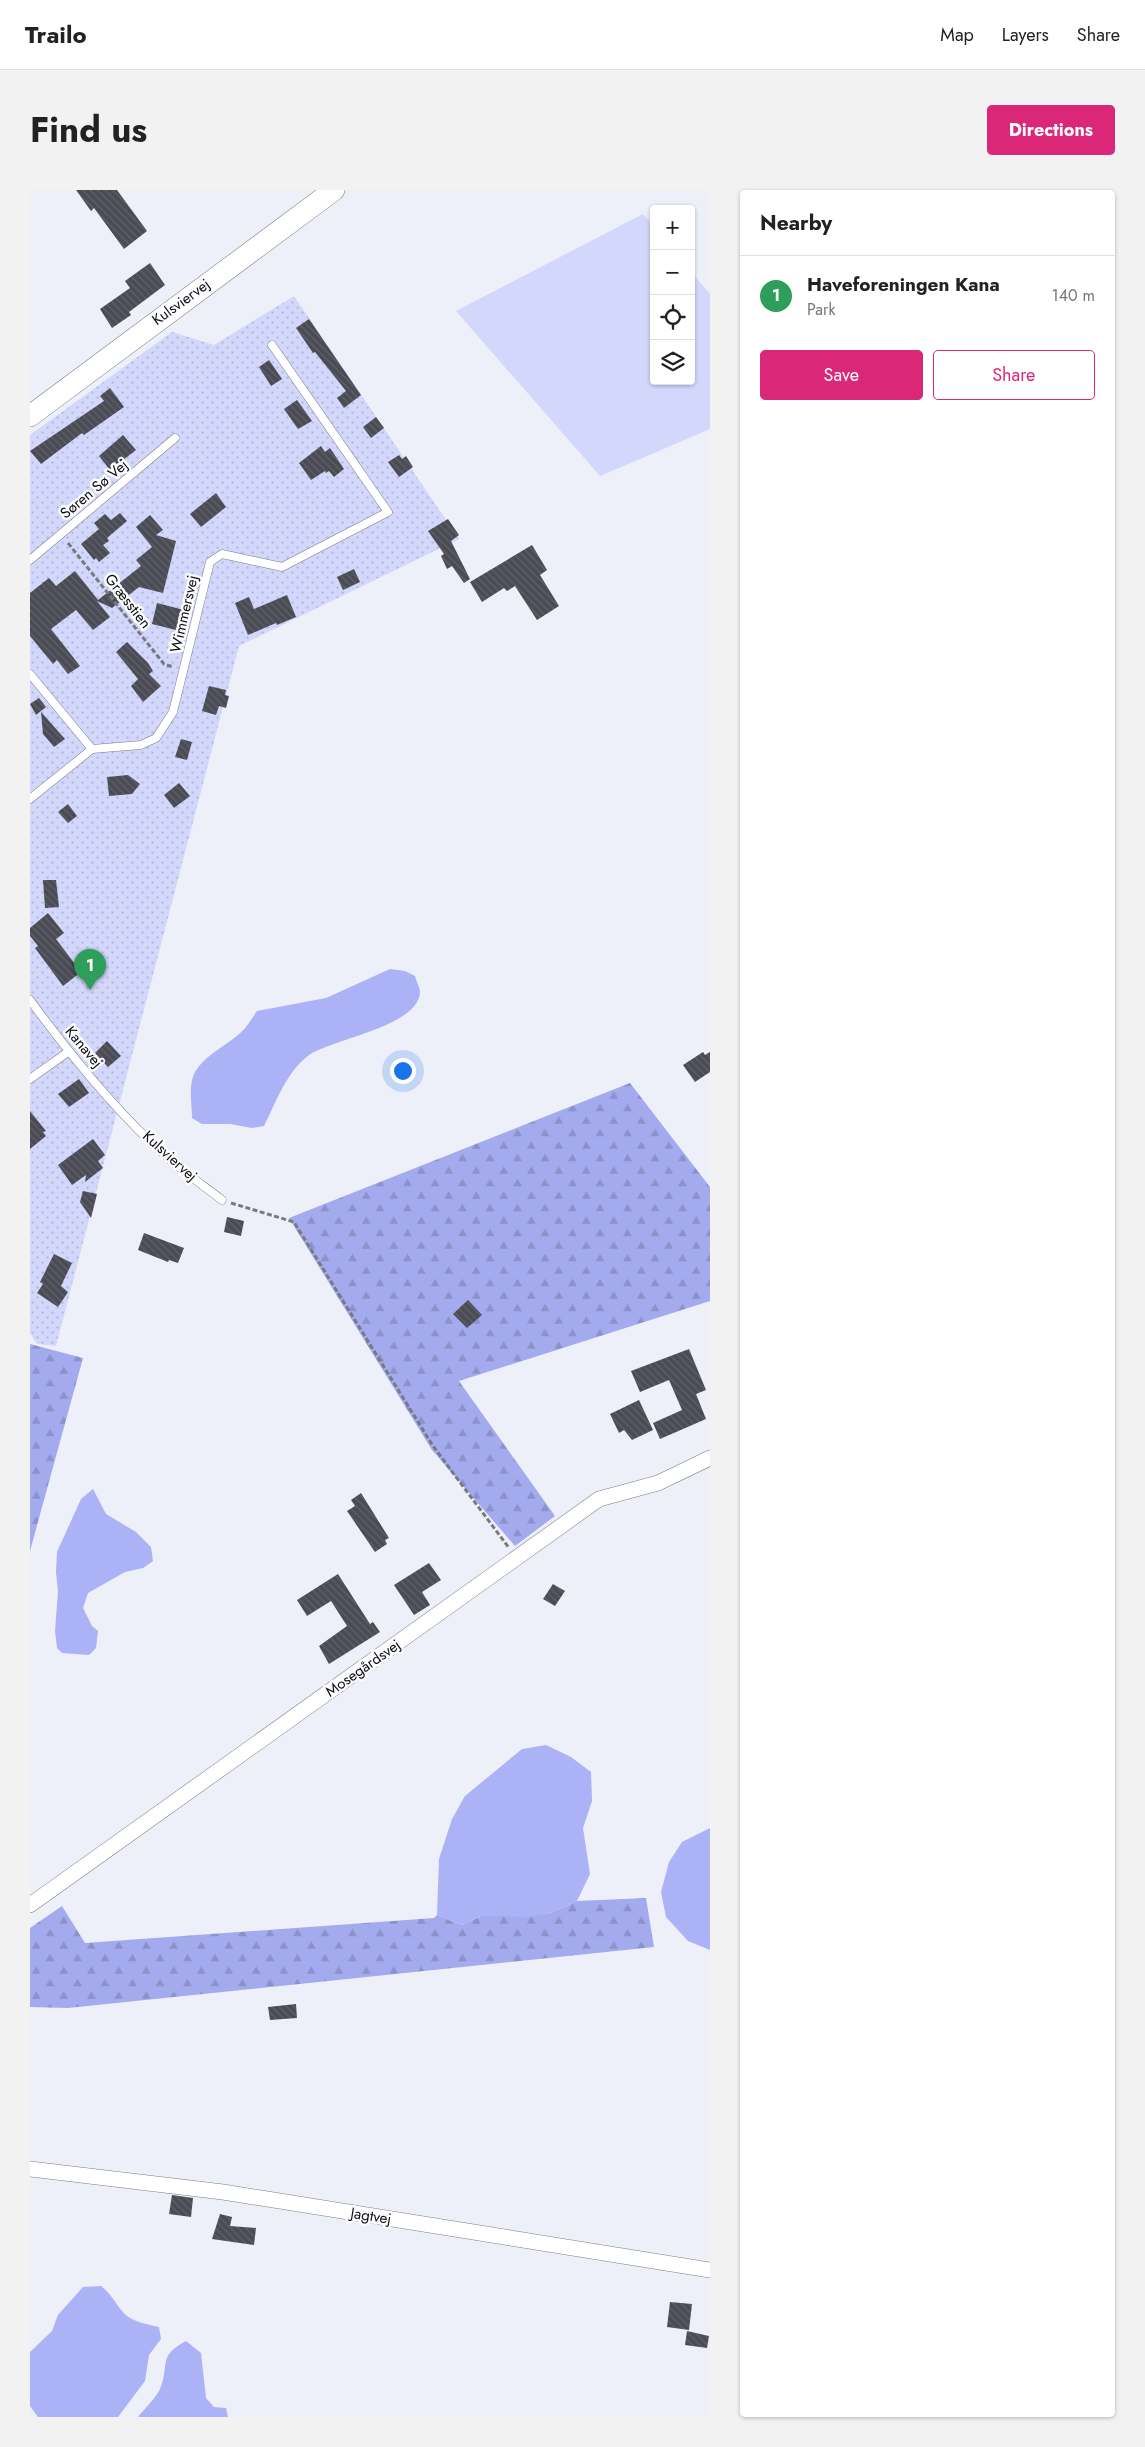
<!DOCTYPE html>
<meta charset="utf-8">
<style>
:root{--surface:#fff;--page:#f2f2f2;--text:#222;--muted:#767676;--line:#e0e0e0;--accent:#db2777}
body{margin:0;font-family:Jost,sans-serif;background:var(--page);color:var(--text)}
.controls{position:absolute;right:15px;top:15px;display:grid;overflow:hidden;border-radius:5px;box-shadow:0 1px 4px #0004}
.controls button{width:45px;height:45px;display:grid;place-items:center;padding:0;border:0;border-bottom:1px solid var(--line);background:var(--surface);color:var(--text);font:25px sans-serif}
.you{position:absolute;left:372px;top:880px;width:18px;height:18px;margin:-12px;border:4px solid #fff;border-radius:50%;background:#1a73e8;box-shadow:0 0 0 8px #1a73e833}
.badge{display:grid;place-items:center;width:32px;height:32px;border-radius:50%;background:var(--accent);color:#fff;font-size:16px;font-weight:700}
.pin{position:absolute;translate:-50% -41px;filter:drop-shadow(0 1px 2px #0008)}
.pin::after{content:'';position:absolute;top:26px;width:18px;height:15px;background:inherit;clip-path:polygon(0 0,100% 0,50% 100%)}
.list{margin:0;padding:0;list-style:none}
h2{display:flex;justify-content:space-between;align-items:center;height:65px;margin:0;padding:0 20px;font-size:21px}
h2 small{font-size:16px;font-weight:400;color:var(--muted)}
.list li{display:grid;grid-template-columns:32px 1fr auto;gap:15px;align-items:center;box-sizing:border-box;height:80px;padding:0 20px;border-top:1px solid var(--line)}
.list b{display:block;font-size:19px;white-space:nowrap}
.list p{margin:0;font-size:16px;white-space:nowrap;color:var(--muted)}
.list em{font-size:16px;font-style:normal;color:var(--muted)}
.actions{display:flex;gap:10px;padding:15px 20px}
.actions a{flex:1;padding:11px 0;border:1px solid var(--accent);border-radius:5px;text-align:center;font-size:18px;color:var(--accent)}
.actions .main{background:var(--accent);color:#fff}
.icon{flex:none;width:28px;height:28px;fill:none;stroke:currentColor;stroke-width:2;stroke-linecap:round;stroke-linejoin:round}
.map{position:relative;flex:none;width:680px;height:2227px;overflow:hidden;border-radius:5px}
header{display:flex;align-items:center;gap:30px;box-sizing:border-box;height:70px;padding:0 25px;background:var(--surface);border-bottom:1px solid var(--line)}
header strong{font-size:24px}
nav{display:flex;gap:28px;margin-inline-start:auto;font-size:18px}
.intro{display:flex;align-items:center;justify-content:space-between;box-sizing:border-box;height:120px;padding:0 30px}
h1{margin:0;font-size:35px}
.button{padding:12px 22px;border-radius:5px;background:var(--accent);color:#fff;font-size:18px;font-weight:700}
main{display:flex;gap:30px;padding:0 30px}
aside{flex:1;background:var(--surface);border-radius:5px;box-shadow:0 1px 4px #0004}
.map>svg:first-child{display:block}
.green{fill:#d2d7fb}
.forest{fill:url(#forest-firs)}
.garden{fill:url(#garden-dots)}
.water{fill:#abb2f5}
.building{fill:url(#building-back-hatch)}
.lines{fill:none;stroke-linecap:round;stroke-linejoin:round}
.lane-casing{stroke:#7c7d87;stroke-width:9}
.street-casing{stroke:#7c7d87;stroke-width:16}
.secondary-casing{stroke:#7c7d87;stroke-width:22}
.path{stroke:#797a80;stroke-width:3;stroke-dasharray:5 2.5;stroke-linecap:butt}
.lane{stroke:#fff;stroke-width:8}
.street{stroke:#fff;stroke-width:15}
.secondary{stroke:#fff;stroke-width:21}
.labels{text-anchor:middle;dominant-baseline:central;stroke-width:5;stroke-linejoin:round;paint-order:stroke}
.street-label{font-size:15px;fill:#0c0d10;stroke:#fcfcff}
</style>
<header>
<strong>Trailo</strong>
<nav><a>Map</a><a>Layers</a><a>Share</a></nav>
</header>
<div class="intro"><h1>Find us</h1><a class="button">Directions</a></div>
<main>
<div class="map">
<svg width="680" height="2227" viewBox="0 0 680 2227">
<defs>
<pattern id="forest-firs" width="22" height="20" patternUnits="userSpaceOnUse" patternTransform="scale(1.25)"><rect width="22" height="20" fill="#a3aaed"/><path d="M5 1l3.5 6h-7zM16 11l3.5 6h-7z" fill="#8b91ca"/></pattern>
<pattern id="garden-dots" width="8" height="8" patternUnits="userSpaceOnUse" patternTransform="scale(1.25)"><rect width="8" height="8" fill="#d2d7fb"/><path d="M2 2h.1M6 6h.1" fill="none" stroke="#b3b7d6" stroke-width="1.8" stroke-linecap="round"/></pattern>
<pattern id="building-back-hatch" width="6" height="6" patternUnits="userSpaceOnUse" patternTransform="scale(1.25)"><rect width="6" height="6" fill="#4a4b54"/><path d="M-1 5l2 2M0 0l6 6M5-1l2 2" fill="none" stroke="#606068"/></pattern>
</defs>
<rect width="100%" height="100%" fill="#edeff9"/>
<polygon class="green" points="613,24 624,36 624,191 661,191 661,82 680,104 680,239 570,286 426,121"/>
<g class="forest">
<polygon points="600,893 680,997 680,1111 429,1191 525,1326 485,1356 402,1260 259,1028"/>
<polygon points="0,1154 53,1168 0,1361"/>
<polygon points="616,1708 624,1757 38,1818 0,1817 0,1738 32,1716 55,1753 404,1728 407,1725 432,1735 451,1726 518,1724 547,1711"/>
</g>
<polygon class="garden" points="264,106 429,349 209,456 26,1156 7,1154 0,1143 0,245 142,142 184,155"/>
<g class="water">
<path d="M360,779L375,781L385,786C386,790 389,796 390,801C391,836 302,849 279,865C257,881 246,912 234,936L222,938L200,934H172L162,928C162,915 158,895 165,882C175,865 194,857 208,845C216,839 222,828 227,821L296,808Z"/>
<polygon points="63,1299 76,1324 106,1342 121,1357 123,1371 113,1378 95,1382 58,1403 53,1418 62,1436 68,1441 66,1458 59,1465 32,1463 27,1458 25,1441 28,1402 26,1382 27,1362 51,1309"/>
<polygon points="516,1555 541,1567 561,1582 562,1611 553,1638 560,1684 547,1711 518,1724 498,1727 451,1726 432,1735 407,1725 409,1669 422,1629 435,1606 492,1559"/>
<polygon points="680,1638 680,1760 658,1751 636,1727 631,1702 639,1672 652,1652"/>
<path d="M71,2096C81,2104 85,2112 92,2121C100,2132 117,2134 129,2137L131,2149L119,2165L115,2191L88,2227H8L0,2216V2162L22,2141L28,2125L53,2097Z"/>
<path d="M156,2151L171,2163L176,2208L184,2217L196,2218L198,2227H108C115,2218 125,2209 130,2199C140,2175 127,2166 156,2151Z"/>
</g>
<g class="building">
<polygon points="46,0 87,0 117,41 94,59 64,18 61,21"/>
<polygon points="120,73 135,95 99,122 101,125 82,138 70,119 100,98 95,91"/>
<polygon points="279,129 331,205 314,218 307,208 316,201 285,162 283,163 266,138"/>
<polygon points="239,170 252,189 241,196 229,177"/>
<polygon points="80,198 94,217 54,245 52,243 11,274 0,261 74,211 70,206"/>
<polygon points="267,210 282,231 268,239 254,219"/>
<polygon points="346,227 354,238 341,248 333,237"/>
<polygon points="93,245 106,260 80,280 69,266"/>
<polygon points="291,256 295,262 300,258 314,279 304,287 299,281 296,283 295,281 281,290 269,273"/>
<polygon points="369,265 372,269 376,266 383,277 369,287 358,272"/>
<polygon points="186,303 196,317 171,337 160,324"/>
<polygon points="90,323 97,331 77,348 79,351 73,355 80,363 69,372 66,368 64,370 51,354 69,339 64,333 75,324 81,330"/>
<polygon points="120,325 133,340 126,345 146,351 133,403 109,397 82,418 67,411 80,427 63,440 46,420 21,439 50,476 38,484 27,470 23,474 0,446 0,403 19,388 26,396 45,381 68,410 111,376 106,370 122,357 106,337"/>
<polygon points="418,329 429,345 421,351 440,389 434,393 422,376 417,379 411,366 414,364 398,341"/>
<polygon points="502,355 517,380 510,385 529,416 507,430 485,396 477,401 474,398 452,412 440,392"/>
<polygon points="324,379 330,392 313,400 307,387"/>
<polygon points="257,405 266,427 247,435 246,433 218,445 205,413 219,407 224,419"/>
<polygon points="127,413 154,420 150,441 122,434"/>
<polygon points="97,452 118,473 123,481 119,484 131,496 113,512 101,496 108,489 86,462"/>
<polygon points="179,496 196,500 195,505 199,506 196,518 189,516 186,525 172,521"/>
<polygon points="9,508 16,517 6,525 0,514"/>
<polygon points="11,522 35,549 24,557 13,544"/>
<polygon points="151,549 162,552 157,570 145,567"/>
<polygon points="98,585 110,594 102,604 79,606 77,587"/>
<polygon points="149,593 160,606 144,618 134,605"/>
<polygon points="38,614 47,626 38,633 28,622"/>
<polygon points="13,690 26,690 29,717 15,718"/>
<polygon points="18,723 34,743 26,749 51,782 33,796 5,758 8,756 0,746 0,738"/>
<polygon points="77,851 91,866 78,877 65,863"/>
<polygon points="673,862 675,865 680,862 680,882 665,892 653,875"/>
<polygon points="49,889 59,903 39,917 28,904"/>
<polygon points="0,921 16,941 13,942 16,946 0,959"/>
<polygon points="63,949 75,965 68,971 73,978 55,992 56,985 42,995 28,975"/>
<polygon points="53,1001 67,1004 61,1028 50,1012"/>
<polygon points="197,1027 214,1031 211,1046 194,1042"/>
<polygon points="114,1043 154,1058 148,1073 139,1070 138,1072 108,1060"/>
<polygon points="24,1064 42,1073 31,1096 38,1102 28,1117 7,1103 13,1094 10,1092"/>
<polygon points="438,1110 452,1125 437,1138 423,1124"/>
<polygon points="659,1159 676,1200 666,1204 676,1229 630,1249 623,1233 652,1220 639,1190 610,1202 601,1181"/>
<polygon points="609,1210 623,1240 602,1250 594,1240 589,1243 580,1224"/>
<polygon points="331,1303 359,1348 355,1350 357,1354 345,1362 317,1321 325,1316 321,1310"/>
<polygon points="399,1373 411,1390 392,1402 400,1415 384,1425 364,1395"/>
<polygon points="308,1384 340,1434 343,1432 350,1442 299,1474 289,1456 317,1436 301,1411 277,1426 267,1410"/>
<polygon points="523,1394 535,1401 525,1416 513,1409"/>
<polygon points="266,1814 267,1828 240,1830 238,1817"/>
<polygon points="142,2005 163,2008 161,2027 139,2024"/>
<polygon points="190,2024 202,2027 200,2036 226,2038 224,2055 182,2049"/>
<polygon points="640,2112 662,2114 659,2140 637,2137"/>
<polygon points="657,2141 679,2146 677,2158 655,2155"/>
</g>
<g class="lines">
<defs>
<g id="lane">
<polyline points="0,370 145,248"/>
<polyline points="0,484 62,559"/>
<polyline points="0,609 62,559 111,555 126,548 143,522 180,372 192,364 252,377 358,322 242,155"/>
<path d="M0,810C41,866 86,922 138,968C155,983 174,996 192,1010"/>
<polyline points="0,889 38,862"/>
</g>
<g id="street">
<polyline points="0,1715 569,1309 628,1293 680,1268"/>
<polyline points="0,1979 193,2002 680,2080"/>
</g>
<polyline id="secondary" points="0,226 304,0"/>
</defs>
<use href="#lane" class="lane-casing"/>
<use href="#street" class="street-casing"/>
<use href="#secondary" class="secondary-casing"/>
<g class="path">
<polyline points="38,353 134,474 143,477"/>
<polyline points="201,1013 264,1032 403,1256 479,1358"/>
</g>
<use href="#lane" class="lane"/>
<use href="#street" class="street"/>
<use href="#secondary" class="secondary"/>
</g>
<g class="labels">
<g class="street-label">
<text transform="translate(151 112) rotate(-36)">Kulsviervej</text>
<text transform="translate(64 299) rotate(-40)">Søren Sø Vej</text>
<text transform="translate(98 411) rotate(52)">Græsstien</text>
<text transform="translate(154 424) rotate(-77)">Wimmersvej</text>
<text transform="translate(54 857) rotate(50)">Kanavej</text>
<text transform="translate(140 966) rotate(42)">Kulsviervej</text>
<text transform="translate(333 1478) rotate(-35)">Mosegårdsvej</text>
<text transform="translate(341 2026) rotate(9)">Jagtvej</text>
</g>
</g>
</svg>
<div class="controls">
<button>+</button>
<button>−</button>
<button><svg class="icon" aria-label="locate" viewBox="0 0 24 24"><circle cx="12" cy="12" r="6"/><path d="M12 2v4M12 18v4M2 12h4M18 12h4"/></svg></button>
<button><svg class="icon" aria-label="layers" viewBox="0 0 24 24"><path d="M12 4l9 5-9 5-9-5zM3 14l9 5 9-5"/></svg></button>
</div>
<div class="you"></div>
<div class="pin badge" style="left:60px;top:800px;background:#2e9e5b">1</div>
</div>
<aside>
<h2>Nearby<small></small></h2>
<ul class="list">
<li><span class="badge" style="background:#2e9e5b">1</span><div><b>Haveforeningen Kana</b><p>Park</p></div><em>140 m</em></li>
</ul>
<div class="actions"><a class="main">Save</a><a>Share</a></div>
</aside>
</main>
